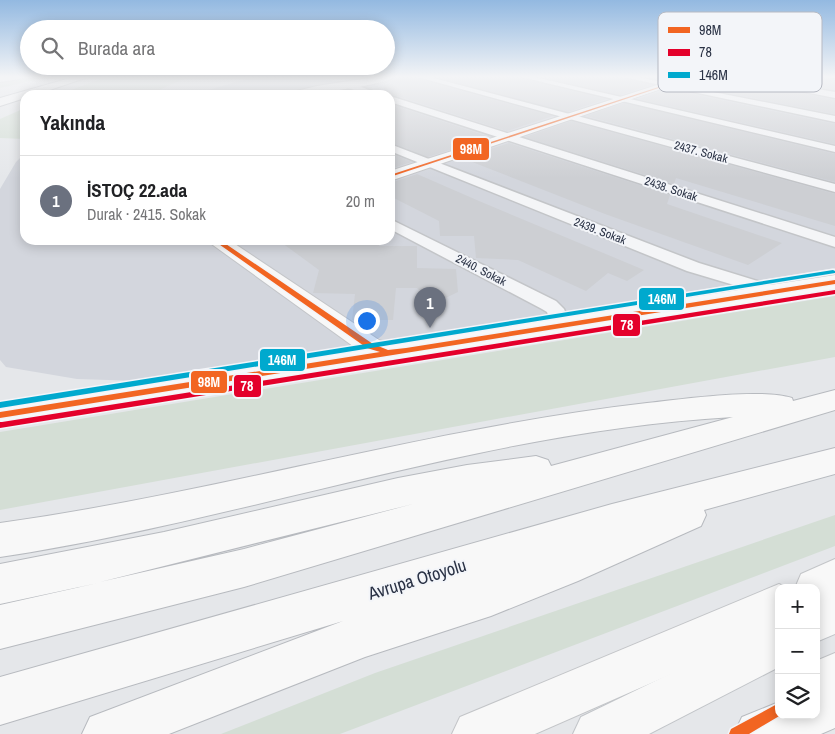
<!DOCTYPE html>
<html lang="tr">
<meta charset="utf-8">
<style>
:root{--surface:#fff;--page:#f2f2f2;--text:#202124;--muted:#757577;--line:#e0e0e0;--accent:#6b717f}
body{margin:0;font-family:"Archivo Narrow",sans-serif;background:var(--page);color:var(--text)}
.controls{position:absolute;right:15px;bottom:15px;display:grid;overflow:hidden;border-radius:10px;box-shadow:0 2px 12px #0003}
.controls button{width:45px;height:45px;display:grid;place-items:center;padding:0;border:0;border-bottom:1px solid var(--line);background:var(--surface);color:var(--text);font:25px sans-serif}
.you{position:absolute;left:366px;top:320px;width:18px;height:18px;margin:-12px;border:4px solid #fff;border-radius:50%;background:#1a73e8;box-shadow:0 0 0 8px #1a73e833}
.badge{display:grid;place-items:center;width:32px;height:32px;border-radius:50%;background:var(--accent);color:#fff;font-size:16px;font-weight:700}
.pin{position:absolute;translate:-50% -41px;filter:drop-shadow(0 1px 2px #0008)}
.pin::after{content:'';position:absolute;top:26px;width:18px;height:15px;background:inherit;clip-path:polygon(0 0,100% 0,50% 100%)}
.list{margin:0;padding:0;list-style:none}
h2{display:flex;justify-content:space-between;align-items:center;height:65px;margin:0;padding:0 20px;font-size:21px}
h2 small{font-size:16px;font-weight:400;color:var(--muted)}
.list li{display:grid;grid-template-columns:32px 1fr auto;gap:15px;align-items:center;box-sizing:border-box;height:90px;padding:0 20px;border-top:1px solid var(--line)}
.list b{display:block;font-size:19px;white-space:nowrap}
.list p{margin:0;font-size:16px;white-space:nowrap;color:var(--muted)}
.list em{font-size:16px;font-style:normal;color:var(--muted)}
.icon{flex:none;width:28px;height:28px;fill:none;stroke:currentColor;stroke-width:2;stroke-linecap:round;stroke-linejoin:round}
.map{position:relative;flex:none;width:835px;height:734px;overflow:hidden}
.search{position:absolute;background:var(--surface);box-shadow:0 2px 12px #0003;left:20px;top:20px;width:375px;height:55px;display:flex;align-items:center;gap:12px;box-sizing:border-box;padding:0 18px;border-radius:28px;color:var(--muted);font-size:19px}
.panel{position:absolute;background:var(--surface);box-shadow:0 2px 12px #0003;left:20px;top:90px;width:375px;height:155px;border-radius:15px}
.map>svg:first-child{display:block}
.built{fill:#d3d6dd}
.green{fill:#d4ded5}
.building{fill:#cdcfd3}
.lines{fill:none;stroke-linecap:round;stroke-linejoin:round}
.street-casing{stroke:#c3c5c8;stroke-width:3}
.secondary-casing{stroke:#c3c5c8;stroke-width:2}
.primary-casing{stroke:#c1c4c8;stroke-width:2}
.highway-casing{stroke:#b7babf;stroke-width:2}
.street{fill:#f4f5f7;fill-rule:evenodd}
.secondary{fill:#f8f8f8;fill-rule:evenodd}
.primary{fill:#f8f8f8;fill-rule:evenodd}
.highway{fill:#f8f8f8;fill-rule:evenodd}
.bus-1-casing{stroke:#f3f5f9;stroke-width:3}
.bus-2-casing{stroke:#f3f5f9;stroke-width:3}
.bus-3-casing{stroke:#f3f5f9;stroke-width:3}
.bus-1{fill:#f26522;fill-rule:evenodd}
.bus-2{fill:#e4002b;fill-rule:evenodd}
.bus-3{fill:#00a9ce;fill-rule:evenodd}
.labels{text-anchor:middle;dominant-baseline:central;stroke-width:4;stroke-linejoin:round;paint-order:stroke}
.far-street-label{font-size:12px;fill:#2a3245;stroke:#f3f5f9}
.near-street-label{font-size:18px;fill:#2a3245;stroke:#f3f5f9}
.key{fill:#f3f5f9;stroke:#b7bac3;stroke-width:1}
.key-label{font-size:14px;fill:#2a3245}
.line-badge{stroke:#f3f5f9;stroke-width:2}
.badge-label{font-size:14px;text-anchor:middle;font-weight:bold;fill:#fff}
</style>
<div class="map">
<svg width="835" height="734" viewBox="0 0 835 734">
<rect width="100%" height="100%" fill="#e5e7ea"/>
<polygon class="built" points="257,76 298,76 370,85 402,76 835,76 835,268 140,381 77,379 6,367 0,360 0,189 16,162 25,153 25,240 390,240 390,95 191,95"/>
<g class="green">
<polygon points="34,76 53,76 0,88 0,82"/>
<polygon points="108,76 190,76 148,95 58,95"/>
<polygon points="25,108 25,139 0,138 0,119"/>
<polygon points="835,296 835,357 0,510 0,432"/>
<polygon points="835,515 835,546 340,734 221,734 375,673"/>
</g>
<g class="building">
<polygon points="398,76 412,76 414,78 553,116 507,131 391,94 384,95 384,83"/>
<polygon points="432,76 494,76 522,79 606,99 568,112"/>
<polygon points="537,76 616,76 618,78 651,85 620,95"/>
<polygon points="701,76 722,76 724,78 835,100 835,114 682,84"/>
<polygon points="668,89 835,124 835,144 638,99"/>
<polygon points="624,103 835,154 835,182 586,116"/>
<polygon points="390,104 490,137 428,157 390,142"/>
<polygon points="571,121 835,194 835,226 676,178 674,184 525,137"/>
<polygon points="509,143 670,195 667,204 782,243 748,265 605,214 462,158"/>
<polygon points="390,153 412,162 390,169"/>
<polygon points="417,174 479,201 644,270 627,281 608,273 586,291 518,260 476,258 474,236 440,236 439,221 390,196 390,183"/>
<polygon points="278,240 370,240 380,246 417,246 417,268 456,269 458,292 433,304 417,288 396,288 393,320 352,320 355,294 313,293 319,270"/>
</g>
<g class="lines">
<defs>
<g id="street">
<polygon points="414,76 426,76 835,184 835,192"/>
<polygon points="517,76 530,76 835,146 835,152"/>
<polygon points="618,76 632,76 835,116 835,122"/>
<polygon points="724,76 739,76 835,92 835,98"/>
<polygon points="830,76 835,76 835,78 831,78"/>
<polygon points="345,83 351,83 382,95 369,95 345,87"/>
<polygon points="390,96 835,237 835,247 390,102"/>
<polygon points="390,144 699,263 780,288 783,292 780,296 774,297 687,271 390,151"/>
<polygon points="390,219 556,301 564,309 571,326 568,330 554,330 547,312 542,309 390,229"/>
</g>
<g id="secondary">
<path d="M381,76H396C385,86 304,95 286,95L288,93L317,86Z"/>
<polygon points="685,76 699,76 390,181 390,171"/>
<polygon points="206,240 229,240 379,340 390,344 835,275 835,289 0,426 0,404 357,349"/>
<polygon points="835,559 835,599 816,607 816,588 795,588 801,574"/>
<polygon points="779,584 787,588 779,588 779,627 535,734 452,734 460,717"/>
<polygon points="835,653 835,702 816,710 816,661"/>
</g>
<g id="primary">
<polygon points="0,76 25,76 20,79 0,82"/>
<polygon points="835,589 835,634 816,642 816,597"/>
<polygon points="779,621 779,667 649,734 573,734 581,717"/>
</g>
<g id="highway">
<polygon points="77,76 91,76 35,95 25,95 25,98 0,106 0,98"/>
<path d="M835,390V410L244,587L0,649V605L98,583L0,604V564L164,532L398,478L467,465L536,456L548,460L551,466L733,417C484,431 245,520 0,557V523C217,493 429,428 647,403C682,399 760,388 792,398L793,401ZM413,504L244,549L100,582Z"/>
<polygon points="835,448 835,474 704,510 706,515 701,526 578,581 491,616 365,657 169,734 82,734 90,717 343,621 0,725 0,677 612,504"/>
<polygon points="835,680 835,728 821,734 734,734 742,717 779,702 779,715 816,715 816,688"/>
</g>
</defs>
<use href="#street" class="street-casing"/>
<use href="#secondary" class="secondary-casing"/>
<use href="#primary" class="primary-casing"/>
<use href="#highway" class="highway-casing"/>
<use href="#street" class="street"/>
<use href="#secondary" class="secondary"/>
<use href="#primary" class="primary"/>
<use href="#highway" class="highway"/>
<defs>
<g id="bus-1">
<polygon points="692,76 695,76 390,177 390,175"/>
<polygon points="213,240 220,240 373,344 388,350 406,348 835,280 835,284 0,418 0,412 380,352 367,348"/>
<polygon points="779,703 779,715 781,715 749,734 729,734 731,729"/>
</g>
<polygon id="bus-2" points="835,290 835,294 0,428 0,422 2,422"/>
<polygon id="bus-3" points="833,270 835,271 835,273 0,408 0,402"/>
</defs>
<use href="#bus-1" class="bus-1-casing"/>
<use href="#bus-2" class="bus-2-casing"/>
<use href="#bus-3" class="bus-3-casing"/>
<use href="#bus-1" class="bus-1"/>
<use href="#bus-2" class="bus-2"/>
<use href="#bus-3" class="bus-3"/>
</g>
<linearGradient id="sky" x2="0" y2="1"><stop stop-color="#93b9e1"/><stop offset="0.43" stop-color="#f3f4f6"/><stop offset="1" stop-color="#f3f4f6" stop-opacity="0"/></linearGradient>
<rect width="835" height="178" fill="url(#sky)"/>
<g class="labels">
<g class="far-street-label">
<text transform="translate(701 152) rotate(15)">2437. Sokak</text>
<text transform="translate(671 189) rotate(18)">2438. Sokak</text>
<text transform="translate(600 231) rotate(21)">2439. Sokak</text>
<text transform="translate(481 270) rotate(27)">2440. Sokak</text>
</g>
<g class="near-street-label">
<text transform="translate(417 579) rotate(-17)">Avrupa Otoyolu</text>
</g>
</g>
<rect x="658" y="12" width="164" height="80" rx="8" class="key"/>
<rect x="668" y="27" width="22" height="6" fill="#f26522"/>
<rect x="668" y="49" width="22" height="7" fill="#e4002b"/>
<rect x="668" y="72" width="22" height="6" fill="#00a9ce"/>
<g class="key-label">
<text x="699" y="35">98M</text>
<text x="699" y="57">78</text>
<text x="699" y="80">146M</text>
</g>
<g class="line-badge">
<rect x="452" y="137" width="38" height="24" rx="5" fill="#f26522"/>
<rect x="638" y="287" width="47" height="24" rx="5" fill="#00a9ce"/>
<rect x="612" y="313" width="29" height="24" rx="5" fill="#e4002b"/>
<rect x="259" y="348" width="47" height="24" rx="5" fill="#00a9ce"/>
<rect x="190" y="370" width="38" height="24" rx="5" fill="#f26522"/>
<rect x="233" y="374" width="29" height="24" rx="5" fill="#e4002b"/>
</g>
<g class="badge-label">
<text x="471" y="154">98M</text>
<text x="662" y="304">146M</text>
<text x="627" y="330">78</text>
<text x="282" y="365">146M</text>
<text x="209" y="387">98M</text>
<text x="247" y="391">78</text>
</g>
</svg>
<div class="controls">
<button>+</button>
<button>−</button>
<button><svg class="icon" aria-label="layers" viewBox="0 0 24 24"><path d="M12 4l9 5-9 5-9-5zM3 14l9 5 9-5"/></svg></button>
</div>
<div class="you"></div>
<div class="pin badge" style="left:430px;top:328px">1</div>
<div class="search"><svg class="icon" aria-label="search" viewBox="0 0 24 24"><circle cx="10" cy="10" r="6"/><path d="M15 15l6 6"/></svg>Burada ara</div>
<section class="panel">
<h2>Yakında<small></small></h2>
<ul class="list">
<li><span class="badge">1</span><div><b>İSTOÇ 22.ada</b><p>Durak · 2415. Sokak</p></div><em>20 m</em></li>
</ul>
</section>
</div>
